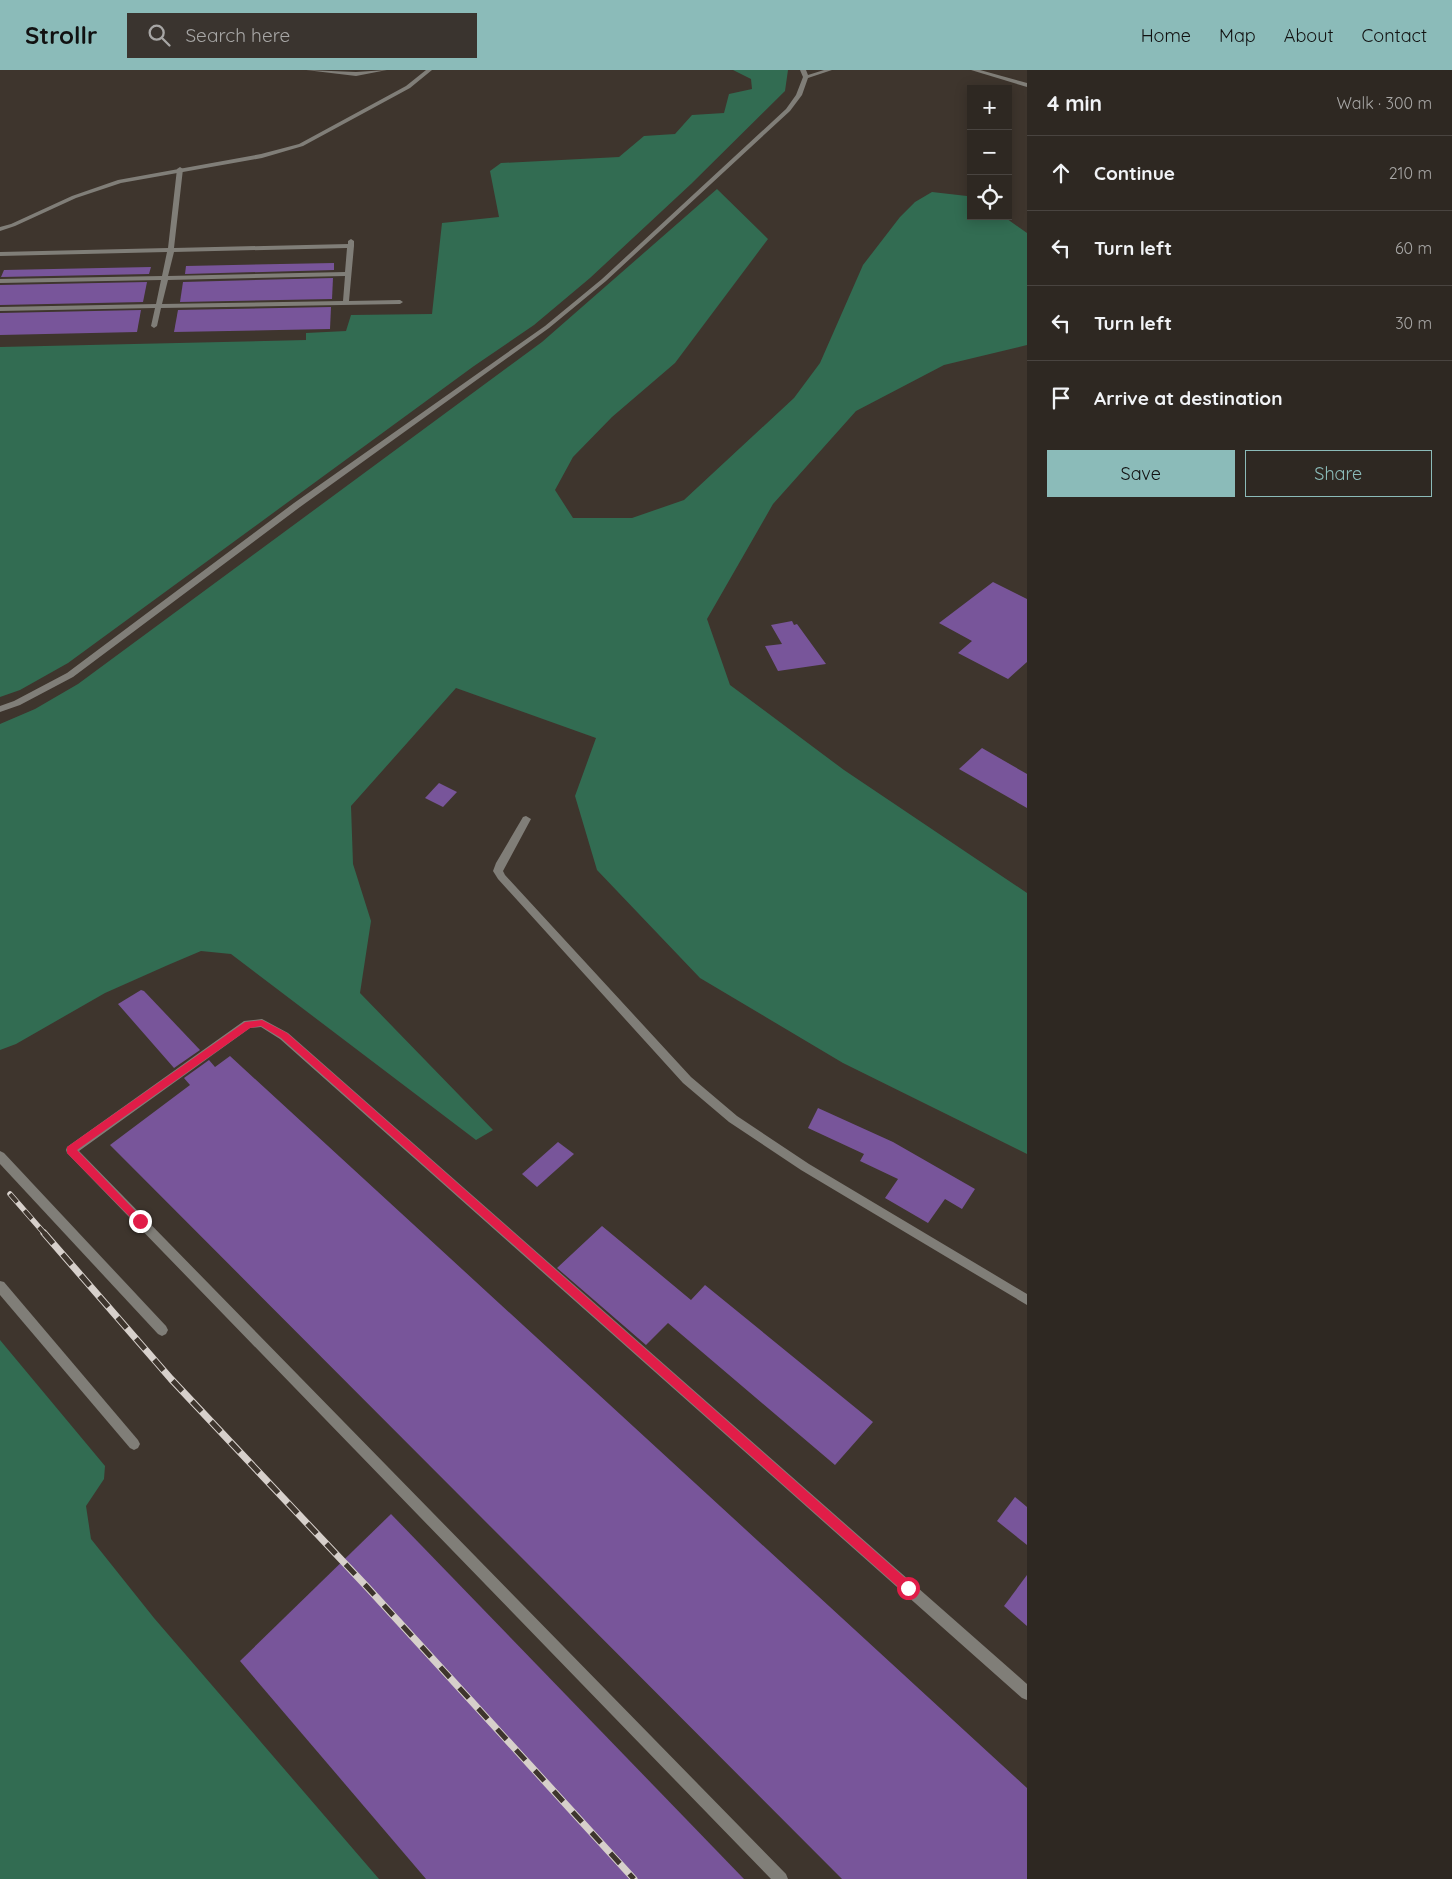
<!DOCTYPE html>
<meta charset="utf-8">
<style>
:root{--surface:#2e2822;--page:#3a342f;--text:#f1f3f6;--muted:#a7a6a5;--line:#494440;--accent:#8bbbb9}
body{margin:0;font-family:Quicksand,sans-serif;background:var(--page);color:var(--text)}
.controls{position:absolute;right:15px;top:15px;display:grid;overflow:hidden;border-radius:0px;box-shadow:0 2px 12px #0003}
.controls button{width:45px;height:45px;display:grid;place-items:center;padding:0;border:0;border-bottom:1px solid var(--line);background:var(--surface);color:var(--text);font:25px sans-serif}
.stop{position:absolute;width:15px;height:15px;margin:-11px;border:4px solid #e11d48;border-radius:50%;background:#fff}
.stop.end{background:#e11d48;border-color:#fff;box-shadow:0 1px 5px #0008}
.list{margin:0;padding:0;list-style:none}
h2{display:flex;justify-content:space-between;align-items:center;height:65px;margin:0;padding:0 20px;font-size:21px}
h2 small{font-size:16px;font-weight:400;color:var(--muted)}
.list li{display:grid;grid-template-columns:32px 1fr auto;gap:15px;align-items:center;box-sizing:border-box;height:75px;padding:0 20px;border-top:1px solid var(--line)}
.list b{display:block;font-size:19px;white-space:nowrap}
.list em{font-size:16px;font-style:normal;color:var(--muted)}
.actions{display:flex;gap:10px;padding:15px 20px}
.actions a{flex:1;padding:11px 0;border:1px solid var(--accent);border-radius:0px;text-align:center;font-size:18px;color:var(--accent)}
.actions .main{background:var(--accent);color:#111}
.icon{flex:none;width:28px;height:28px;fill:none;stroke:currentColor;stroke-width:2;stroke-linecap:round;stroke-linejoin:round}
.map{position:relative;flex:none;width:1027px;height:1809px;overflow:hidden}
header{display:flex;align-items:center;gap:30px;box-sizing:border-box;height:70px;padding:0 25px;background:var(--accent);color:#111}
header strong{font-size:24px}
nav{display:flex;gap:28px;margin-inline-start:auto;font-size:18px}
.search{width:350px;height:45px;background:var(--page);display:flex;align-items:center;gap:12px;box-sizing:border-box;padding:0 18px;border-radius:0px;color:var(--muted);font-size:19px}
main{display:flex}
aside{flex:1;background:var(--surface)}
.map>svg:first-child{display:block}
.green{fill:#326c52}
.building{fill:#78559a}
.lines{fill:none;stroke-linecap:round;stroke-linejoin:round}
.service{fill:#807e78;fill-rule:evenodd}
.minor{fill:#807e78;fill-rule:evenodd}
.rail-far1-casing{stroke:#d7d0cb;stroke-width:5.5}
.rail-casing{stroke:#d7d0cb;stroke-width:7}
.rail-far1{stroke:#3e352d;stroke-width:4;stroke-dasharray:11;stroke-linecap:butt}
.rail{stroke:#3e352d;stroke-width:5;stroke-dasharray:14;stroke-linecap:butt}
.route{fill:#e11d48}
</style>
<header>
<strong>Strollr</strong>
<div class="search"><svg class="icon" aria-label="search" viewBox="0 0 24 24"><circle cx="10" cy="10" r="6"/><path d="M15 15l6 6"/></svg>Search here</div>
<nav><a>Home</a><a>Map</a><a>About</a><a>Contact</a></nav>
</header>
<main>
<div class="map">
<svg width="1027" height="1809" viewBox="0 0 1027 1809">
<rect width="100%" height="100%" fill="#3e352d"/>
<g class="green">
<polygon points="733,0 788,0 785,21 691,114 590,208 534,255 474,296 68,593 20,620 0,627 0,277 306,270 306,263 346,261 351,245 432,244 442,153 499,147 490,101 501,93 619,87 644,66 675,64 692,45 724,43 729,24 752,19 751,9"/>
<polygon points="717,119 768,169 675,293 612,347 573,387 555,420 573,448 632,448 684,430 794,328 820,293 863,195 900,147 915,132 932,122 967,126 971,127 971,146 1003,146 1027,163 1027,275 944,295 856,341 773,434 707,549 730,615 844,700 1027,823 1027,1084 843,993 700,908 597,800 575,726 596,668 456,618 351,736 353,794 371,851 360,923 493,1060 476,1070 231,884 201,881 168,895 105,923 16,974 0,980 0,654 35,639 78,614 542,272"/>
<polygon points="0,1270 105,1396 104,1409 86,1436 91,1469 154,1548 379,1809 0,1809"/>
</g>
<g class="building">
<polygon points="334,193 334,200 185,204 186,196"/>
<polygon points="151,197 149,204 1,207 4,200"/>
<polygon points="333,208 332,229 180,232 183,212"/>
<polygon points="147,212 143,232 0,235 0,215"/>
<polygon points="331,237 330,259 174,262 178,240"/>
<polygon points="141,240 137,262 0,265 0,243"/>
<polygon points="993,512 1027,529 1027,592 1008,609 958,583 972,571 939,553"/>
<polygon points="792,551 794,555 797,554 826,594 778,601 765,576 782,574 771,555"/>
<polygon points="982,678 1027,704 1027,738 959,699"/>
<polygon points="439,713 457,722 443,737 425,728"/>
<polygon points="141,920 144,921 200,980 174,998 118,934"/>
<polygon points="230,986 1027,1718 1027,1809 842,1809 110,1075 190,1015 184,1008 209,990 215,997"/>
<polygon points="818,1038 893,1072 975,1119 962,1139 945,1129 928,1153 885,1128 898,1109 860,1091 864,1084 808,1058"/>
<polygon points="558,1072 574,1084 537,1117 522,1104"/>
<polygon points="602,1156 691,1230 705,1215 873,1352 835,1395 668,1253 646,1275 557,1198"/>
<polygon points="1015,1427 1027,1437 1027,1475 997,1451"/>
<polygon points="391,1444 744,1809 426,1809 240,1591"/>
<polygon points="1027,1505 1027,1556 1004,1536"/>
</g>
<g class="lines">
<path class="service" d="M180,97L183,99L174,178L348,174V171L351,169L354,171V176L349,231L400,230L403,232L400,234L161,238L157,256L154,258L151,256L155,238L0,241V237L156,234L161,210L0,213V209L162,206L167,182L0,186V182L168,178L177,99ZM347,178L345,202L168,206L174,182ZM345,206L343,231L162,234L168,210Z"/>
<g class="minor">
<polygon points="306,0 356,2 387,0 356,6"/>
<polygon points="426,0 432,0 410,18 303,76 262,88 121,113 76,128 15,156 0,161 0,157 11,154 72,126 118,110 261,84 299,74 406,16"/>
<polygon points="800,0 806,0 808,5 824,0 832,0 808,8 802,25 790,41 606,211 549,258 300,437 73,607 20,635 0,642 0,636 14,631 67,603 294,433 545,256 602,209 786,39 796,25 803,7"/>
<polygon points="971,0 980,0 1027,13 1027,17"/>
<polygon points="526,746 531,749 503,801 505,805 691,1007 737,1046 809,1094 1027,1224 1027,1235 801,1100 729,1052 683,1013 498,809 493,801 496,793 523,747"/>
<polygon points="262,949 288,963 1027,1614 1027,1630 1022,1628 280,969 261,957 250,958 79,1081 786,1804 788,1809 771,1809 67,1083 66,1080 67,1077 244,951"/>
<polygon points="0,1081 4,1083 166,1256 168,1260 166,1264 162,1266 158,1264 0,1094"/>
<polygon points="0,1211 4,1212 138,1370 140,1374 138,1378 134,1380 130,1378 0,1225"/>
</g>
<defs>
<polyline id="rail-far1" points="10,1124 45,1164"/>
<polyline id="rail" points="44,1163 171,1309 368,1518 634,1809"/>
</defs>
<use href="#rail-far1" class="rail-far1-casing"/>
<use href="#rail" class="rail-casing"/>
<use href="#rail-far1" class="rail-far1"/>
<use href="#rail" class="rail"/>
</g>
<polygon class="route" points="262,950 287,963 912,1514 912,1522 904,1522 281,968 261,956 250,958 77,1080 143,1149 143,1154 137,1154 67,1083 67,1077 245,952"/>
</svg>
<div class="controls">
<button>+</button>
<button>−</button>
<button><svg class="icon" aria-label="locate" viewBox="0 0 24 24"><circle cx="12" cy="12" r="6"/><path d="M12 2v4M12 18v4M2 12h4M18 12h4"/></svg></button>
</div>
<div class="stop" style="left:908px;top:1518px"></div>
<div class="stop end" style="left:140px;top:1151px"></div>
</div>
<aside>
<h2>4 min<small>Walk · 300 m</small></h2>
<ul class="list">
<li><svg class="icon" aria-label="ahead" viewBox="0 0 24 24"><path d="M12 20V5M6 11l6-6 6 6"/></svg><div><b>Continue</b></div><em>210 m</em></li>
<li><svg class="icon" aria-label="left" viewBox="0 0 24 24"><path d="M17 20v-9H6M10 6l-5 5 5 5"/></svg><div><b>Turn left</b></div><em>60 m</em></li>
<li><svg class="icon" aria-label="left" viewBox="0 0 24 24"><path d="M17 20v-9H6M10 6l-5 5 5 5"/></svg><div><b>Turn left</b></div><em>30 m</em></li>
<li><svg class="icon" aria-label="arrive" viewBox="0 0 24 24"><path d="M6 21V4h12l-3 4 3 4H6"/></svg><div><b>Arrive at destination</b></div></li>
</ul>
<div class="actions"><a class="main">Save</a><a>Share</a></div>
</aside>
</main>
